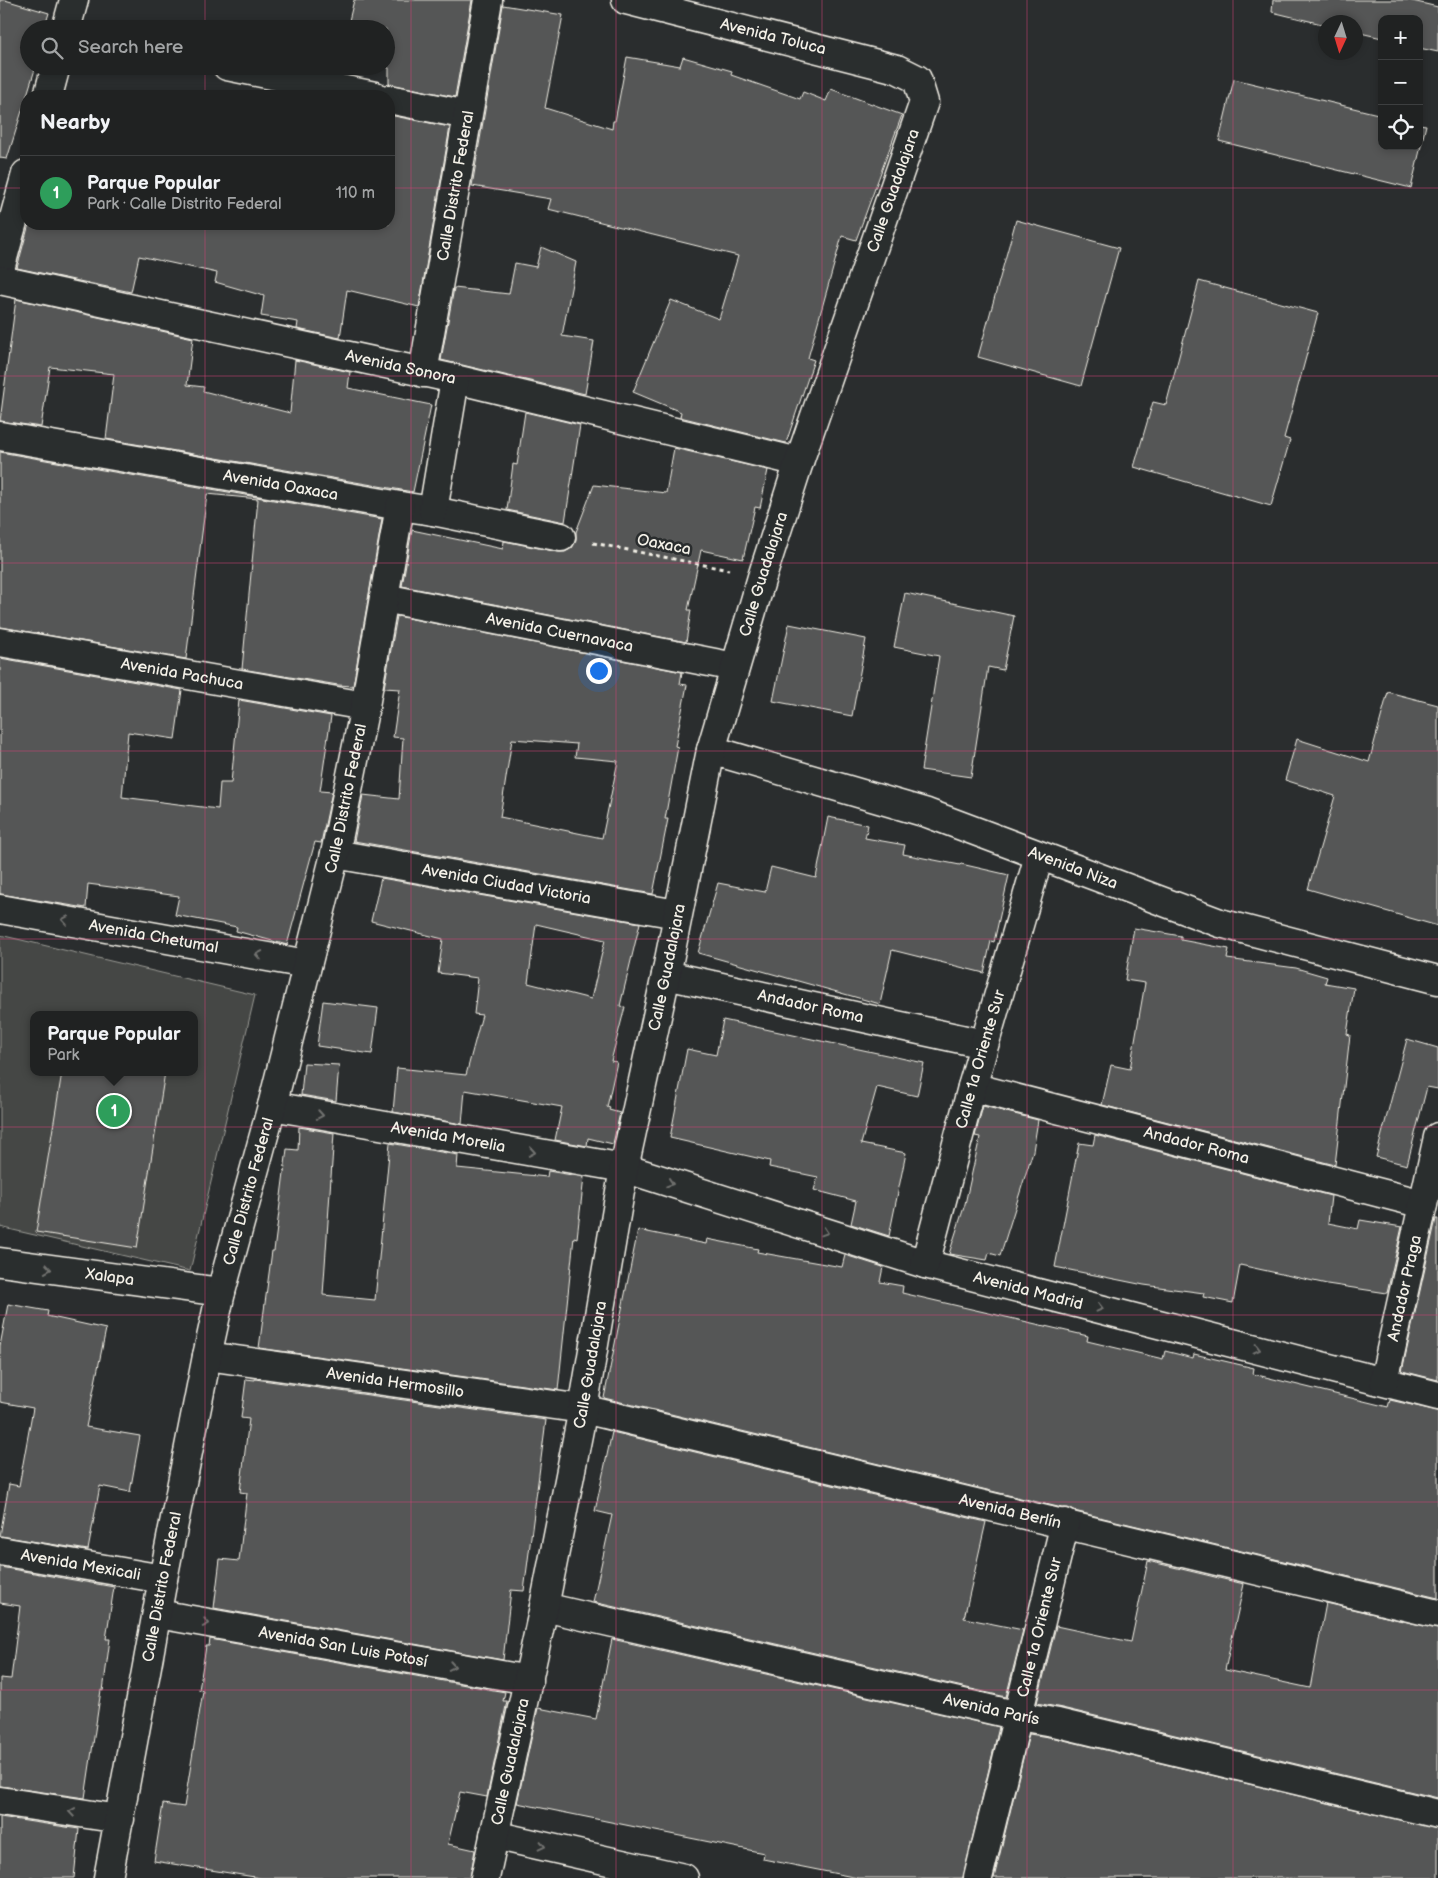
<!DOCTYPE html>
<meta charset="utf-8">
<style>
:root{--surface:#202222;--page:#282a2a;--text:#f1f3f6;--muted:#a2a4a5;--line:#3d3f40;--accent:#8bbbb9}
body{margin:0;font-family:"Balsamiq Sans",sans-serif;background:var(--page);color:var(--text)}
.controls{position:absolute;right:15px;top:15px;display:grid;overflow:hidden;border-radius:10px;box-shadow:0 2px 8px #0003}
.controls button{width:45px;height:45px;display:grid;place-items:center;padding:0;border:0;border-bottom:1px solid var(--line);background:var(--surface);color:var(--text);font:25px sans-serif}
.compass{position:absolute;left:1318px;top:15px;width:45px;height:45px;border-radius:50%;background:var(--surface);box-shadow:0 2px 8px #0003;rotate:184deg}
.you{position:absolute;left:598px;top:670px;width:18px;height:18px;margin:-12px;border:4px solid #fff;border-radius:50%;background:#1a73e8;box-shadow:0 0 0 8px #1a73e833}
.badge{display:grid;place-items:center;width:32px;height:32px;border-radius:50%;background:var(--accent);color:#fff;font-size:16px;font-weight:700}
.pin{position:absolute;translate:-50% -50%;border:2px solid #fff;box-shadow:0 1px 5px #0006}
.popup{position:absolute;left:30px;top:1011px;width:168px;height:65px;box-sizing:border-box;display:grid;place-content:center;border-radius:10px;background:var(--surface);filter:drop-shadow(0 1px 4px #0005);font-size:16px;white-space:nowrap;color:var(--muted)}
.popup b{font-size:19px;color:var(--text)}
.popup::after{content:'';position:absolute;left:50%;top:100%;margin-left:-10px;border:10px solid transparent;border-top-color:var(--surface)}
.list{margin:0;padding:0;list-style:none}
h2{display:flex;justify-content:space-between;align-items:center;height:65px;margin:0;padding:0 20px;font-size:21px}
h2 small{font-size:16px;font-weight:400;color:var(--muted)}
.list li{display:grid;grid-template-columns:32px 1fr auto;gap:15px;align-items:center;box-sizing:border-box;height:75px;padding:0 20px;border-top:1px solid var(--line)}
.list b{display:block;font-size:19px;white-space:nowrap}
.list p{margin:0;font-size:16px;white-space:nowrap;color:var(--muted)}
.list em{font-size:16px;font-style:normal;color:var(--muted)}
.icon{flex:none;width:28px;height:28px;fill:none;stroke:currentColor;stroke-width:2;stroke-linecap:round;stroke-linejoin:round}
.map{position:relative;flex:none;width:1438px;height:1878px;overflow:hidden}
.search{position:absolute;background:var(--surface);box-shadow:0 2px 8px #0003;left:20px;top:20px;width:375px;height:55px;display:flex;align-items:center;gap:12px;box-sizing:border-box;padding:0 18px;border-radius:28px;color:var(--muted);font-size:19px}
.panel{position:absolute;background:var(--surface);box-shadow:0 2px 8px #0003;left:20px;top:90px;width:375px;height:140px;border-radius:20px}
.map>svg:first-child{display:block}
.green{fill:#444645;stroke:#9c9c96;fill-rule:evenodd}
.building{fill:#555756;stroke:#f4f1e8;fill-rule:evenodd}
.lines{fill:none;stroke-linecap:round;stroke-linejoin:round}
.minor-casing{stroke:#f4f1e8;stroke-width:31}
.path{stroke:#f4f1e8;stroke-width:3;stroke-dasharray:4 4;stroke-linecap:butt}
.minor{stroke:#2a2d2e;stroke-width:28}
.oneway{stroke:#71726f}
.grid{fill:none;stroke:#cc4377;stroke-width:1;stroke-opacity:0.55}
.labels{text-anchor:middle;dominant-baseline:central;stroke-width:5;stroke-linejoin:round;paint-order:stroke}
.street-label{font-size:16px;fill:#f4f1e8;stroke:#2a2d2e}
</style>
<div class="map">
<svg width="1438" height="1878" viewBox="0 0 1438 1878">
<rect width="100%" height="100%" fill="#2a2d2e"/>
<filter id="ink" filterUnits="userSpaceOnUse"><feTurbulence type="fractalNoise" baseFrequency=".02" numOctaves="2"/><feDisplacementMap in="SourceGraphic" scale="10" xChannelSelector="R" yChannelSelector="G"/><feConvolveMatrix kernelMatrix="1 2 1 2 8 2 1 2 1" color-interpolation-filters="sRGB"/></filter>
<g filter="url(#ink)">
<path class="green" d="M0,935L255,995L190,1271L0,1227ZM34,1015H194V1072H34Z"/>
<g class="building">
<polygon points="0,0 5,0 49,13 44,29 29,29 29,66 36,66 7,159 0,158"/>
<polygon points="354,0 472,0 455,97 389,84 389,68 382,66 386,66 386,29 347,29"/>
<polygon points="1273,0 1408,0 1438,7 1438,52 1419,48 1419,19 1382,19 1382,38 1356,32 1356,22 1326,22 1326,25 1272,12"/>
<polygon points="503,5 563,15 545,108 612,129 613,121 615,121 627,57 680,66 683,57 732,71 731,75 800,99 803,92 826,101 831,89 902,115 856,240 842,236 808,358 814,360 786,443 680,417 681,412 633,392 671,300 719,319 738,256 548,209 551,199 472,186"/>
<polygon points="1234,79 1382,115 1382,146 1419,146 1419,124 1426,125 1411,188 1219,141"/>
<polygon points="389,115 450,127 419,307 347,290 340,338 297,329 298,322 261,316 264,296 215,282 217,273 139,256 131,292 17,268 29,224 389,224"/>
<polygon points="1016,220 1119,248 1081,386 978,357"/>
<polygon points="541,247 576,262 562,336 594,341 585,394 441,360 454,288 509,294 515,263 536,267"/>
<polygon points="1199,281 1318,313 1284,438 1290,440 1271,506 1134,467 1153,402 1166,405"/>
<polygon points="16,299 193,338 187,385 204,387 203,391 290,413 295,360 350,372 348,388 431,405 413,492 106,439 114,374 50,367 41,427 0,421"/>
<polygon points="525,412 580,425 565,522 507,510 513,464 517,465"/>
<polygon points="674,448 768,470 760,508 755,507 743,559 701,550 688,610 691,610 686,642 402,586 412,530 503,549 504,541 558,552 565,552 572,548 576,541 576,532 594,485 666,493"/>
<polygon points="0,452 382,519 353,686 338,685 242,669 258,499 207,494 186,659 0,627"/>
<polygon points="905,593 1014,616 1003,670 988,667 971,777 921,770 939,656 894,647"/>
<path d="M397,616L682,672L680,684L687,685L675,746L678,747L665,819H668L653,894L354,841L363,795L399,799L403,738L393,737L400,689L384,688ZM512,739L577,744L575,757L618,761L602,838L500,817Z"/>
<polygon points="789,624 866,639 852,716 773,701"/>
<polygon points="0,658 182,690 175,739 128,732 122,797 218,809 220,783 231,783 239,700 331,716 320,791 332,792 321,843 315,842 287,945 236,931 237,927 175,915 179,896 88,884 86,908 0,894"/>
<polygon points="1388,692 1438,705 1438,926 1308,889 1335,796 1285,780 1297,739 1369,762"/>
<polygon points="828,817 868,825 865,838 905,845 903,854 960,865 961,864 1009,875 994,942 991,941 984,973 892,950 880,1004 698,953 718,883 765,892 771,867 816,878"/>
<path d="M381,878L640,923L620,1006L625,1007L611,1061L617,1062L607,1107L610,1108L609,1110L620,1113L613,1144L588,1138L587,1146L555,1140L562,1107L465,1090L462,1124L393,1112L397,1068L466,1075L482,1015L474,1014L478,978L438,973L443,939L371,921ZM536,924L605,940L591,999L528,983Z"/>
<polygon points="1134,928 1181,936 1181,940 1229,949 1227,959 1296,968 1327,977 1325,983 1354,988 1347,1034 1350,1035 1335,1165 1102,1105 1111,1065 1130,1069 1145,983 1125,980"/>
<polygon points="323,1001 378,1008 372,1054 317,1046"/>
<polygon points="723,1020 924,1063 917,1096 877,1087 861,1144 906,1153 889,1236 851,1224 856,1201 814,1190 818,1177 769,1167 770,1161 670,1138 687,1049 716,1055"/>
<polygon points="1407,1039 1438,1048 1438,1089 1427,1087 1407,1165 1376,1157"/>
<polygon points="304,1063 339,1065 336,1101 301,1095"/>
<polygon points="62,1072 165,1072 137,1248 36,1232"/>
<polygon points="983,1106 1038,1120 1033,1151 1000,1256 989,1253 987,1260 949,1254 965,1204 980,1137 975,1136"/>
<polygon points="299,1127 334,1133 323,1295 375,1300 390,1143 458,1155 457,1168 547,1177 548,1171 584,1177 577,1238 574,1237 558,1390 259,1348 272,1251 274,1251 287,1149 298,1150"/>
<polygon points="1095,1135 1331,1196 1328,1223 1358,1229 1360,1220 1402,1227 1387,1293 1327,1284 1240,1265 1233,1303 1203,1297 1204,1293 1144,1285 1055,1267 1079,1143 1093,1145"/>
<polygon points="1436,1219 1438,1219 1438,1380 1402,1371"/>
<polygon points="638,1230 706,1244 707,1239 758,1249 757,1252 842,1267 845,1255 883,1267 880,1282 903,1286 902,1293 1088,1336 1087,1341 1163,1359 1165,1351 1193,1358 1194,1354 1254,1368 1253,1374 1388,1407 1390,1400 1438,1411 1438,1598 1074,1511 1068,1508 1062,1508 604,1398"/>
<polygon points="8,1304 48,1311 47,1316 106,1329 86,1427 140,1436 130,1492 100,1486 88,1550 0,1536 9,1484 19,1486 33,1408 0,1402 0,1346"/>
<polygon points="246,1379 255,1380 255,1379 546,1420 524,1591 511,1590 503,1660 214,1608 220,1559 239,1561 247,1493 240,1492 249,1419 241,1418"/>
<polygon points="612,1432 986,1522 964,1618 1023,1630 1006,1697 593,1602 612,1515 595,1511"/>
<polygon points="1148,1561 1244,1584 1225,1670 1310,1688 1326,1603 1438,1629 1438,1798 1062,1708 1037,1703 1056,1626 1131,1642"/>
<polygon points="0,1567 114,1587 106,1639 110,1639 103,1691 101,1690 85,1798 0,1786 0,1678 11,1679 20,1606 0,1603"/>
<polygon points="210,1639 505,1692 503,1701 507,1701 487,1797 460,1792 448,1844 475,1850 470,1878 261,1878 154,1861 163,1804 184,1807 203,1691 199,1690 206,1646 209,1646"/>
<polygon points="612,1639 999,1727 963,1878 858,1878 763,1859 764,1853 517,1803 538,1708 596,1719"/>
<polygon points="1029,1734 1055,1738 1438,1829 1438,1878 994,1878"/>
<polygon points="0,1817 79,1829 74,1878 0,1878"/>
</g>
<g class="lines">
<defs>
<g id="minor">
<polyline points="66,29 74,0"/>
<polyline points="227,66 375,96"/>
<polyline points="48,96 56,66"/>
<polyline points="389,99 467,115"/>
<polyline points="0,269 26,174"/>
<path id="s1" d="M0,280L455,379L799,462"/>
<path id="s2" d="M423,373L488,0"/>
<path id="s3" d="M0,436L400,506L433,511L561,537"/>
<polyline points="433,511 455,379"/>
<path id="s4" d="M384,598L735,667"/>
<path id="s5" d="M0,642L365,706"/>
<path id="s6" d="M711,750L927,813L1220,923L1438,980"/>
<path id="s7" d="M335,854L677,914"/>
<path id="s8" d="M0,909L307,964"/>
<path id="s9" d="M666,975L984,1044"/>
<path id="s10" d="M972,1087L1423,1204"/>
<path id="s11" d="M272,1106L624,1168L925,1264L1438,1396"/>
<path id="s12" d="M0,1262L221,1292"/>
<path id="s13" d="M925,1264L972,1087L1039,856"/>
<path id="s14" d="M207,1356L583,1409L1438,1614"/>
<path id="s15" d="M1384,1381L1438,1137"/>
<path id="s16" d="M0,1551L163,1579"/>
<path id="s17" d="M544,1607L1019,1716L1058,1723L1438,1814"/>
<path id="s18" d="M158,1614L529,1680"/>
<polyline points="0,1801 120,1819"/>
<polyline points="494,1835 684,1878"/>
<path id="s19" d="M108,1878L163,1579L207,1356L221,1292L272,1106L335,854L365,706L400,506"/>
<path id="s20" d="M485,1878L544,1607L583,1409L624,1168L666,975L711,750L762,577L799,462L924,102L917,79L897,69L626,0"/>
<path id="s21" d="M978,1878L1065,1523"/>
</g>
</defs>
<use href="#minor" class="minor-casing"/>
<polyline class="path" points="593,543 729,570"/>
<use href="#minor" class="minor"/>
</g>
<defs><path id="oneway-chevron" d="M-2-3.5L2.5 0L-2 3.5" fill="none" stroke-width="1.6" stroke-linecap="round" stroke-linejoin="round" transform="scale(1.25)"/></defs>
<g class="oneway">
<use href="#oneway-chevron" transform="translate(65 920) rotate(-170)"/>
<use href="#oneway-chevron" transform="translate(259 955) rotate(-170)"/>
<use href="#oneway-chevron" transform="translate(320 1115) rotate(10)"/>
<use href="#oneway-chevron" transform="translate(532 1152) rotate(10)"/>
<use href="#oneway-chevron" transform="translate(670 1183) rotate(18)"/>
<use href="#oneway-chevron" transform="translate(825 1232) rotate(18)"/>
<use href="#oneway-chevron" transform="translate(48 1269) rotate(8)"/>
<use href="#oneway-chevron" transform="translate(1100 1308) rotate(14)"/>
<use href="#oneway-chevron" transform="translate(1257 1349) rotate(14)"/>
<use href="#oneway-chevron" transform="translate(206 1623) rotate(10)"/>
<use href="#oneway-chevron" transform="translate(452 1666) rotate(10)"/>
<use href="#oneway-chevron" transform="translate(72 1812) rotate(-172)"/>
<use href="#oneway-chevron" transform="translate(542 1846) rotate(13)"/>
</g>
</g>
<path class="grid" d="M205,0V29M411,0V1878M616,0V1878M822,0V1878M1027,0V1878M1233,0V1878M205,66V96M0,188H26M389,188H1438M205,224V1878M0,376H1438M0,563H1438M0,751H1438M0,939H1438M0,1127H1438M0,1315H1438M0,1502H1438M0,1690H1438"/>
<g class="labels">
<g class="street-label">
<text transform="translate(773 37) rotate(14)">Avenida Toluca</text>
<text stroke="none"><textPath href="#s2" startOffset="190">Calle Distrito Federal</textPath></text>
<text stroke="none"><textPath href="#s20" startOffset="1739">Calle Guadalajara</textPath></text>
<text stroke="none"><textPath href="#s1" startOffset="410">Avenida Sonora</textPath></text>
<text stroke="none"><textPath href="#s3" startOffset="285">Avenida Oaxaca</textPath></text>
<text transform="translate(664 545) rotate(11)">Oaxaca</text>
<text stroke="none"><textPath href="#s20" startOffset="1334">Calle Guadalajara</textPath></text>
<text stroke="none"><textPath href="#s4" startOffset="179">Avenida Cuernavaca</textPath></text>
<text stroke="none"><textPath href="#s5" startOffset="185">Avenida Pachuca</textPath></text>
<text stroke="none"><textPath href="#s19" startOffset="1106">Calle Distrito Federal</textPath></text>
<text stroke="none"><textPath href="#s6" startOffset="381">Avenida Niza</textPath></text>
<text stroke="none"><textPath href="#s7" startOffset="174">Avenida Ciudad Victoria</textPath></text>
<text stroke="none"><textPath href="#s8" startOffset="156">Avenida Chetumal</textPath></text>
<text stroke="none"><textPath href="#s20" startOffset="929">Calle Guadalajara</textPath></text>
<text stroke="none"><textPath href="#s9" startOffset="148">Andador Roma</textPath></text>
<text stroke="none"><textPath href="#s13" startOffset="212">Calle 1a Oriente Sur</textPath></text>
<text stroke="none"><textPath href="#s11" startOffset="179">Avenida Morelia</textPath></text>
<text stroke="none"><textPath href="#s10" startOffset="232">Andador Roma</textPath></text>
<text stroke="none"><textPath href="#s19" startOffset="701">Calle Distrito Federal</textPath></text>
<text stroke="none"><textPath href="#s12" startOffset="111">Xalapa</textPath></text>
<text stroke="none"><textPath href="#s15" startOffset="95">Andador Praga</textPath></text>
<text stroke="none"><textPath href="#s11" startOffset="780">Avenida Madrid</textPath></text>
<text stroke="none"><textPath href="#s20" startOffset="524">Calle Guadalajara</textPath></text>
<text stroke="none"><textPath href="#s14" startOffset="190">Avenida Hermosillo</textPath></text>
<text stroke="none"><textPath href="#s14" startOffset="819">Avenida Berlín</textPath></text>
<text stroke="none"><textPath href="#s16" startOffset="82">Avenida Mexicali</textPath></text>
<text stroke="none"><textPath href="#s19" startOffset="296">Calle Distrito Federal</textPath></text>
<text stroke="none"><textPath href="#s21" startOffset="258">Calle 1a Oriente Sur</textPath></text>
<text stroke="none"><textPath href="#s18" startOffset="188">Avenida San Luis Potosí</textPath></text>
<text stroke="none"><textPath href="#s17" startOffset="459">Avenida París</textPath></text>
<text stroke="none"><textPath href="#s20" startOffset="119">Calle Guadalajara</textPath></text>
</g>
</g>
</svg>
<div class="controls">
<button>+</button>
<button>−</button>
<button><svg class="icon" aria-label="locate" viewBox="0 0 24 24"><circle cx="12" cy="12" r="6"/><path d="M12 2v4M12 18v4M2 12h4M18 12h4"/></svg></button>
</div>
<svg class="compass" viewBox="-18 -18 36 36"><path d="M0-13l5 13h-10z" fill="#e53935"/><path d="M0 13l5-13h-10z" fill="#a2a4a5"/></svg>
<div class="you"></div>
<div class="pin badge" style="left:114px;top:1111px;background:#2e9e5b">1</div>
<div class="popup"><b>Parque Popular</b>Park</div>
<div class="search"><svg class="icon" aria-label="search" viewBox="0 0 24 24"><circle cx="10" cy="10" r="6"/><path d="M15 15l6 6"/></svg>Search here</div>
<section class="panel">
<h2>Nearby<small></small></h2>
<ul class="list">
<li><span class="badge" style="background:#2e9e5b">1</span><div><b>Parque Popular</b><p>Park · Calle Distrito Federal</p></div><em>110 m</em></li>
</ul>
</section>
</div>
